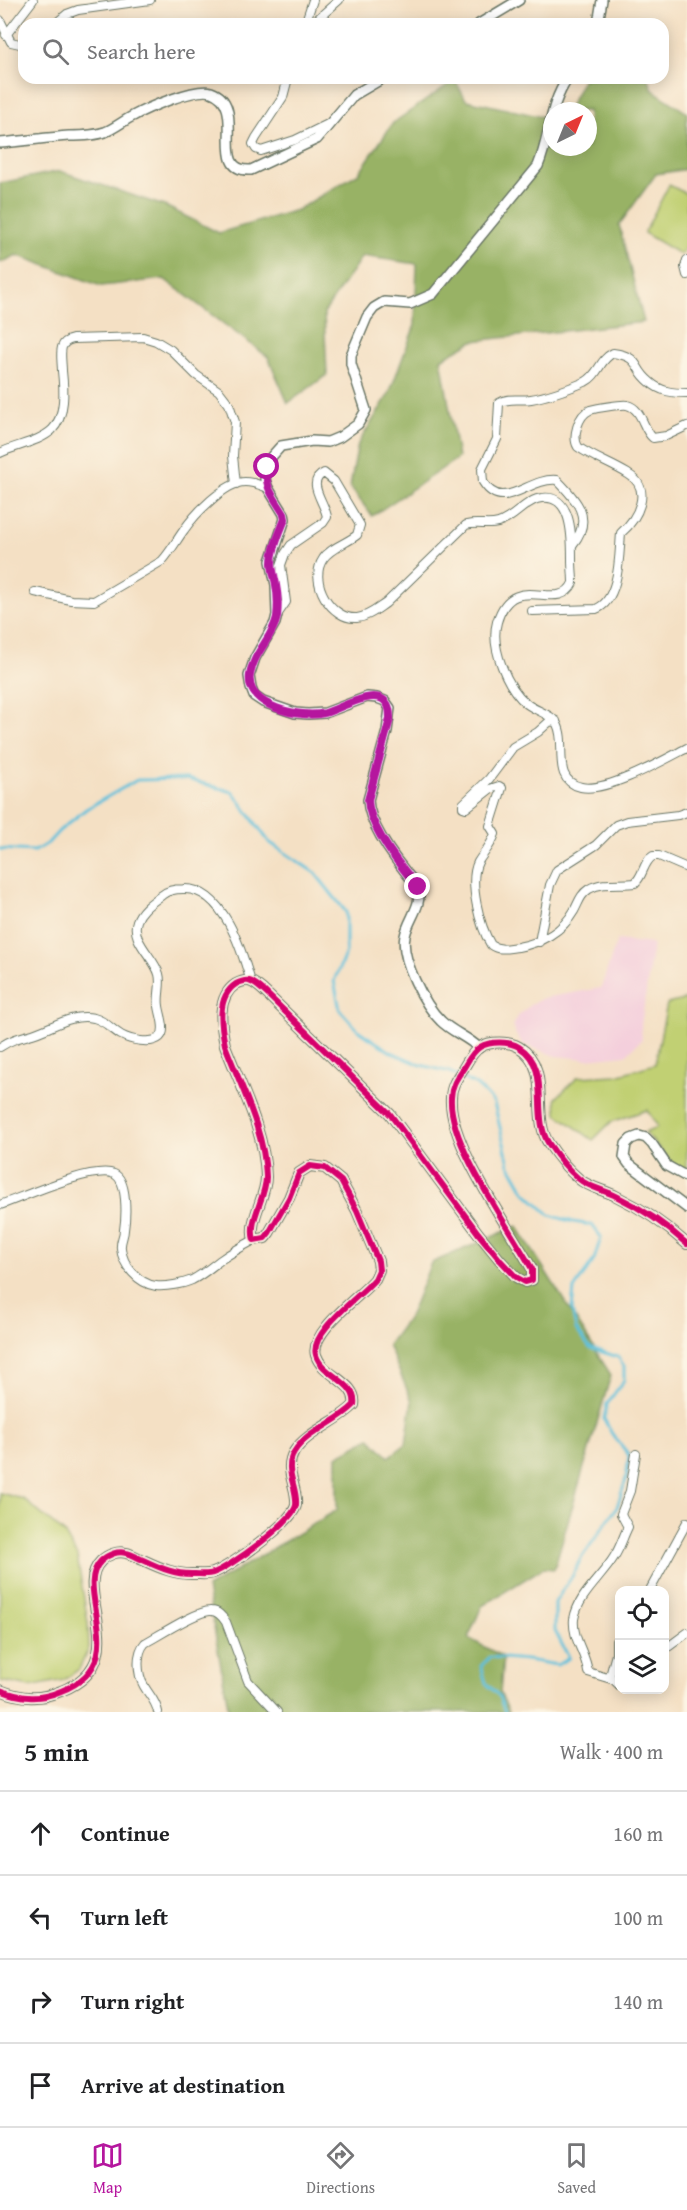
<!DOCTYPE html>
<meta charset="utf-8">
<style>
:root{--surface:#fff;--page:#f2f2f2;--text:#202124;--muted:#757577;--line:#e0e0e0;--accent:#b5179e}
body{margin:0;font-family:"Gentium Book Plus",serif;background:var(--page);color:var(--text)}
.controls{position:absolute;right:18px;bottom:18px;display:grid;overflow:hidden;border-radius:12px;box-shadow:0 3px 15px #0003}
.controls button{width:54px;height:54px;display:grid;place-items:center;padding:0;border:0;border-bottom:2px solid var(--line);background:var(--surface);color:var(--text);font:30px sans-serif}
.compass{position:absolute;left:543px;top:102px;width:54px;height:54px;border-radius:50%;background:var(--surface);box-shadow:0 3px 15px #0003;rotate:43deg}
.stop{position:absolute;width:18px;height:18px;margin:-14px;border:4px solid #b5179e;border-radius:50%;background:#fff}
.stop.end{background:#b5179e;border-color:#fff;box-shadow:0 2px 6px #0008}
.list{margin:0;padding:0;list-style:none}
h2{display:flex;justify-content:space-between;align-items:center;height:78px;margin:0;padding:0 24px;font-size:26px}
h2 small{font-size:20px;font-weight:400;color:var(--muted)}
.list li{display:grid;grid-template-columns:39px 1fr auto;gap:18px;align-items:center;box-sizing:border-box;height:84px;padding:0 24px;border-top:2px solid var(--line)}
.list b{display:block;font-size:22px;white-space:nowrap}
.list em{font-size:20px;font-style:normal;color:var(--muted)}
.icon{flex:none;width:33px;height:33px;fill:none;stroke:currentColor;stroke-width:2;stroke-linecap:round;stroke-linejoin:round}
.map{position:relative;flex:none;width:687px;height:1712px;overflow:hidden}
.search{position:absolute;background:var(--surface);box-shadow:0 3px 15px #0003;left:18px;right:18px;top:18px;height:66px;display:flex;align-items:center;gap:15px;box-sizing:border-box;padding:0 21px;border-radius:18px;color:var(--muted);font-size:22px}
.sheet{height:414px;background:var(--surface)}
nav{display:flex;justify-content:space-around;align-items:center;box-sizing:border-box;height:84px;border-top:2px solid var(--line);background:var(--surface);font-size:16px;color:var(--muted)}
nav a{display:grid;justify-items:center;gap:3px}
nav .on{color:var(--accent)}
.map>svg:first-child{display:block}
.built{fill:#f4cfdc}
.green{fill:#c1d073;stroke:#708654;stroke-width:1.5}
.forest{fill:#98b265;stroke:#5c784c;stroke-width:1.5}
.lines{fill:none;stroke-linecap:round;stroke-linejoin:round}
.stream{stroke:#5dc0db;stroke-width:3}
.minor-casing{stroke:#6a7666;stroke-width:10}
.tertiary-casing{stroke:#6a7666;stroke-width:12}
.minor{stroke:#fff;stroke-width:8}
.tertiary{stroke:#fff;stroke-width:9}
.cycleway-casing{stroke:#fcf5e5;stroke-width:10}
.cycleway{stroke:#d6006c;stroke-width:6}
.route{stroke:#b5179e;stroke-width:8}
</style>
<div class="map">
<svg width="687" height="1712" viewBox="0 0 687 1712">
<rect width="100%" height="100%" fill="#fcf5e5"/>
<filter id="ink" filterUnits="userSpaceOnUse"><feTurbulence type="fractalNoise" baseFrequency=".0167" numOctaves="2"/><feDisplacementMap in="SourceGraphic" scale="12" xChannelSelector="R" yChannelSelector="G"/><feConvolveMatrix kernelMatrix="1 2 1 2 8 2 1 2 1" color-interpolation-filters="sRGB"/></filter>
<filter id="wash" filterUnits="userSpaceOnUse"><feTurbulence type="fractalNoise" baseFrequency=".008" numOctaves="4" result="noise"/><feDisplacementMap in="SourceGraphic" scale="24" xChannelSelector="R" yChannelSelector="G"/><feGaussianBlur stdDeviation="1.35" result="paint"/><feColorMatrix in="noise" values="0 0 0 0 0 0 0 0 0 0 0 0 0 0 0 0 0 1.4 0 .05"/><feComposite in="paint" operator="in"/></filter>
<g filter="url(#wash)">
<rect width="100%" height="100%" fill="#f4e0c4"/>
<polygon class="built" points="617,940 653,944 641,1026 642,1039 626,1055 587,1059 556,1056 523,1044 516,1035 513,1025 519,1015 530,1005 543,998 601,988"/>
<g class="green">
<polygon points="669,185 687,194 687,245 681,255 644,233"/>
<path d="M687,999V1173C670,1166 659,1146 645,1133L658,1127L647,1110L611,1122L593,1140L557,1114L556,1098L578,1077L617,1075L655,1064L667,1004Z"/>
<polygon points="0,1493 23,1499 64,1533 77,1556 88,1623 89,1648 79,1669 64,1680 30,1687 0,1681"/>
</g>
<g class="forest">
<polygon points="584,78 648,78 653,90 687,113 687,169 656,174 619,225 644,322 473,341 441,359 458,458 372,516 350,487 358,444 389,394 415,325 417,264 362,256 324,313 327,375 288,403 268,357 164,279 101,286 17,255 0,263 0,183 60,171 167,207 219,233 297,210 359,173 393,123 455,80 466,100 552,119 552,147 588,147 588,111 567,111"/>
<polygon points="517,1226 611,1375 554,1569 543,1568 482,1606 468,1638 503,1657 500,1693 509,1712 229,1712 207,1588 337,1510 337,1456 370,1438 389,1457 406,1444 412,1401 388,1345 410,1315 431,1263"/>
</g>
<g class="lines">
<polyline class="stream" points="0,849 35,851 48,843 59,831 86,809 137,780 187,779 233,792 269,842 315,873 346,912 346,952 334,981 340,1010 359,1031 391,1052 421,1065 450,1072 476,1085 485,1093 494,1103 509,1164 525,1192 550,1215 573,1222 592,1225 601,1237 594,1260 574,1289 572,1310 576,1329 590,1348 618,1357 624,1366 624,1380 607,1404 604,1419 612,1434 629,1455 626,1479 617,1507 580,1560 573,1575 555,1602 555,1631 569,1658 557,1665 527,1660 490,1657 481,1666 486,1683 499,1696 505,1712"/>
</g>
</g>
<g filter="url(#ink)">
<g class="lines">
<defs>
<g id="minor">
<polyline points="0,20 11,42 24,45"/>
<polyline points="55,24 67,14 78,10 150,0"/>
<polyline points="305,24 313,0"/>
<polyline points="312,24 339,0"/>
<polyline points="6,35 33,0"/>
<polyline points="288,78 283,97 256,138 253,144 256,149 261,151 295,140 330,123"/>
<polyline points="687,260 685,267 687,275"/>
<path d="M0,453C16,445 39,442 52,430C66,416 64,389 62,371C62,364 60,354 62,347C64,342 68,340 73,339L143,337L156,341L171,350L196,375L219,391L229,404L235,422L233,456L236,484"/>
<path d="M573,544C594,518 576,499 557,480C528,477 503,514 483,482L482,469L497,439L499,403C509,397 520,401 531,399C549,396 568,389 585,382C599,375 599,360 613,353C642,357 632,368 650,382C661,392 673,393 687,393"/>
<path d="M35,592L71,600L94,601L162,561C171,551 176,541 184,530C194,515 225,482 245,482C253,482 260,485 268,488"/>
<path d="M532,611L596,609C620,600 619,555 621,533C637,519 654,489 628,474C612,464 594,458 578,447C572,437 578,415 590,410C596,408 622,404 627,405C643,409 642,429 653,438L666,436L687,426"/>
<path d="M277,615L286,602L281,565L285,554L291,545L323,523L327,517C325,502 305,482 324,473L334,481L360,525L357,535C347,543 330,548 323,559C308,581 331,620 357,618C368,617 377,609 386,603L466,525C477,522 488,526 498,523C513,519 522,504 537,499C573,489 572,539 572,560C572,568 573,576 573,583C558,615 513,568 497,622C490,647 507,688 527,704C536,711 552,714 557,724C568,744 550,780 581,787C606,793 664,760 687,748"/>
<path d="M556,721L549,722L538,732L513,747L489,779L463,804V807L466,808L490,789L499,786L502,788L490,826L495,834C491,846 484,852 478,862C468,882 480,927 491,945C499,951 508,948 518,947C540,943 562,932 574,911C579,902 580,895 589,889C603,881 620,885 635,883C644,875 643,862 653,856H659L687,868"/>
<polyline points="539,942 550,885 557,870 596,845 616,825 627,821 678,815 687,812"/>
<path d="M0,1047C10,1040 18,1038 29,1035C52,1029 69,1013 94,1018C106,1021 111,1029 121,1035C130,1040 151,1045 160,1037C167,1030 160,1015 159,1006C157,996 162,984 159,974C154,957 130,940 137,921C141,909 153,902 162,895C168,890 175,889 183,889C223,887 242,951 251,982"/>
<path d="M0,1205C23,1197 93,1165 114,1174C128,1180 126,1217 124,1230C124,1236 120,1242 121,1248C122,1265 139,1284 156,1286C166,1287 183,1284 192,1280C204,1274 212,1266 222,1259C232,1252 243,1246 254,1240"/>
<polyline points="650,1590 687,1522"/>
<polyline points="620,1636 616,1641 616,1654 610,1676 620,1686"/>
<polyline points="664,1650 687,1633"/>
<path d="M611,1679L588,1672C586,1653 572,1639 574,1619C578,1595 602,1577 614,1557C620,1548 623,1537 628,1527L621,1514L630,1491L636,1454"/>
<path d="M158,1712C156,1701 149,1695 144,1686C137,1674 136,1653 145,1643C158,1636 198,1610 211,1611C218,1611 222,1616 226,1622L248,1681L277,1712"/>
</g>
<g id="tertiary">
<polyline points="479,24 519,0"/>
<polyline points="598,24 602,0"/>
<path d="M0,143C23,141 46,138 69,136C80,136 94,136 105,132C115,128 123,121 133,116C147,108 196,87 211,92C250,105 207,173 251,170L317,139L354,95L383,78"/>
<path d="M479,1048C468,1037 452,1032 441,1021C425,1006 400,958 405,936C408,919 423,906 418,887C400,866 369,828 368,800L387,731L390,708L385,701L377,698L367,697L325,713L308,714L295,713L263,702L254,696L251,688L249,676L255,658L275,623L277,615L276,585L271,561L285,519L284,514L268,488L265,480L267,467L272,456L281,446L312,441L328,442L340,437L358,424L366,410L351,364V355L367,317L374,308L384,302L410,304L433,294L538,166C551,135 548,107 568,78"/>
<polyline points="687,1177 667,1166 652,1144 646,1138 639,1136 631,1139 626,1144 624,1157 629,1164 687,1208"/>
<path d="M0,1690C22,1699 40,1700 61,1691C137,1661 71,1590 101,1561C108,1554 118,1551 126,1553C132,1554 138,1558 143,1560C160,1568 176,1575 195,1574C201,1574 208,1575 213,1573C229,1568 294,1521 296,1505C298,1487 283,1470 294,1452C306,1432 338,1422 354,1405C358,1382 322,1376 316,1355C309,1332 361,1296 375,1279L379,1270L378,1261L357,1211L341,1181L325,1168L310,1166L299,1173L289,1198L269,1233L265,1238L254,1240C248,1220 266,1198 266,1177C265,1132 241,1087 225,1045C221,1026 216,997 236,984C240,982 244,980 249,981C256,983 263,990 268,995L390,1114L478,1233L500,1260L516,1277L525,1282L532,1280V1269C509,1227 448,1143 451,1098C451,1086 457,1078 463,1069C468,1061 472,1052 480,1047C490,1041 509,1041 519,1047C553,1068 530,1116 549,1144C557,1156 567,1169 579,1179C588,1187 604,1190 616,1196C641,1208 666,1225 687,1244"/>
</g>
</defs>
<use href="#minor" class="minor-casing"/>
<use href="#tertiary" class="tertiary-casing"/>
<use href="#minor" class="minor"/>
<use href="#tertiary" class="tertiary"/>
<defs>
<path id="cycleway" d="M0,1690C22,1699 40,1700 61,1691C137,1661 71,1590 101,1561C108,1554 118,1551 126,1553C132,1554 138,1558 143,1560C160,1568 176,1575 195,1574C201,1574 208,1575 213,1573C229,1568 294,1521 296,1505C298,1487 283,1470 294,1452C306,1432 338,1422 354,1405C358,1382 322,1376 316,1355C309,1332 361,1296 375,1279L379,1270L378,1261L357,1211L341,1181L325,1168L310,1166L299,1173L289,1198L269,1233L265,1238L254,1240C248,1220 266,1198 266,1177C265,1132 241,1087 225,1045C221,1026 216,997 236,984C240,982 244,980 249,981C256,983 263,990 268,995L390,1114L478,1233L500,1260L516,1277L525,1282L532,1280V1269C509,1227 448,1143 451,1098C451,1086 457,1078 463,1069C468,1061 472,1052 480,1047C490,1041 509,1041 519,1047C553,1068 530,1116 549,1144C557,1156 567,1169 579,1179C588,1187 604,1190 616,1196C641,1208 666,1225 687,1244"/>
</defs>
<use href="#cycleway" class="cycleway-casing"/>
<use href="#cycleway" class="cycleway"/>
</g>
</g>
<g class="lines" filter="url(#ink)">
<path class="route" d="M267,467C264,488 274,497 284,514L285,519C280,532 272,548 272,563C272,571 275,577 276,585C278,595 278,607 277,617C273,638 253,653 250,675C245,707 302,719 325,713C345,707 391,677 390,719L368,800C369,828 400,866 418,887"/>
</g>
</svg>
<div class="controls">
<button><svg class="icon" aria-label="locate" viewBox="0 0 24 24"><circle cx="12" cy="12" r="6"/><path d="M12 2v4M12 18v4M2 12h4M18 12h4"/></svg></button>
<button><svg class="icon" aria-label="layers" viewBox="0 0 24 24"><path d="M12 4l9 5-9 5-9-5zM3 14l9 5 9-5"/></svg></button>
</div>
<svg class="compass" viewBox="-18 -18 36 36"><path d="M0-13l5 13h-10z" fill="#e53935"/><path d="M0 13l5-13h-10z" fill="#757577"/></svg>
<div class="stop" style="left:267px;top:467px"></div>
<div class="stop end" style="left:418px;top:887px"></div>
<div class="search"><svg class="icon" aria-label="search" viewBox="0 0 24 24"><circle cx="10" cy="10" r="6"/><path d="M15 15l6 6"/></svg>Search here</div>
</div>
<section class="sheet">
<h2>5 min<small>Walk · 400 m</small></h2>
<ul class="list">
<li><svg class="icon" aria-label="ahead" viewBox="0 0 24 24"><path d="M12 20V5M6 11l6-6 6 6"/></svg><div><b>Continue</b></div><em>160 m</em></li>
<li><svg class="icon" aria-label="left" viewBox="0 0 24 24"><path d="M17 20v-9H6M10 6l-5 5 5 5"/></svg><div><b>Turn left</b></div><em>100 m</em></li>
<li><svg class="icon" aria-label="right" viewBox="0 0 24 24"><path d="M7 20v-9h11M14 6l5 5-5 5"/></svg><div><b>Turn right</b></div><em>140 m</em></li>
<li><svg class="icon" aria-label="arrive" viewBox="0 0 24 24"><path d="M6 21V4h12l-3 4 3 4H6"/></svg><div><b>Arrive at destination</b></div></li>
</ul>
</section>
<nav>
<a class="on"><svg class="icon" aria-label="map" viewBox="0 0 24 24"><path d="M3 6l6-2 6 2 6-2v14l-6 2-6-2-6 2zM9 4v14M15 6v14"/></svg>Map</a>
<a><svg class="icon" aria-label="directions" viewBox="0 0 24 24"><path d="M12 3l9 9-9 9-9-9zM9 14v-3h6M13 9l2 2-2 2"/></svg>Directions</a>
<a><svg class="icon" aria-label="saved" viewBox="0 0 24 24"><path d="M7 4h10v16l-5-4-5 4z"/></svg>Saved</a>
</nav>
